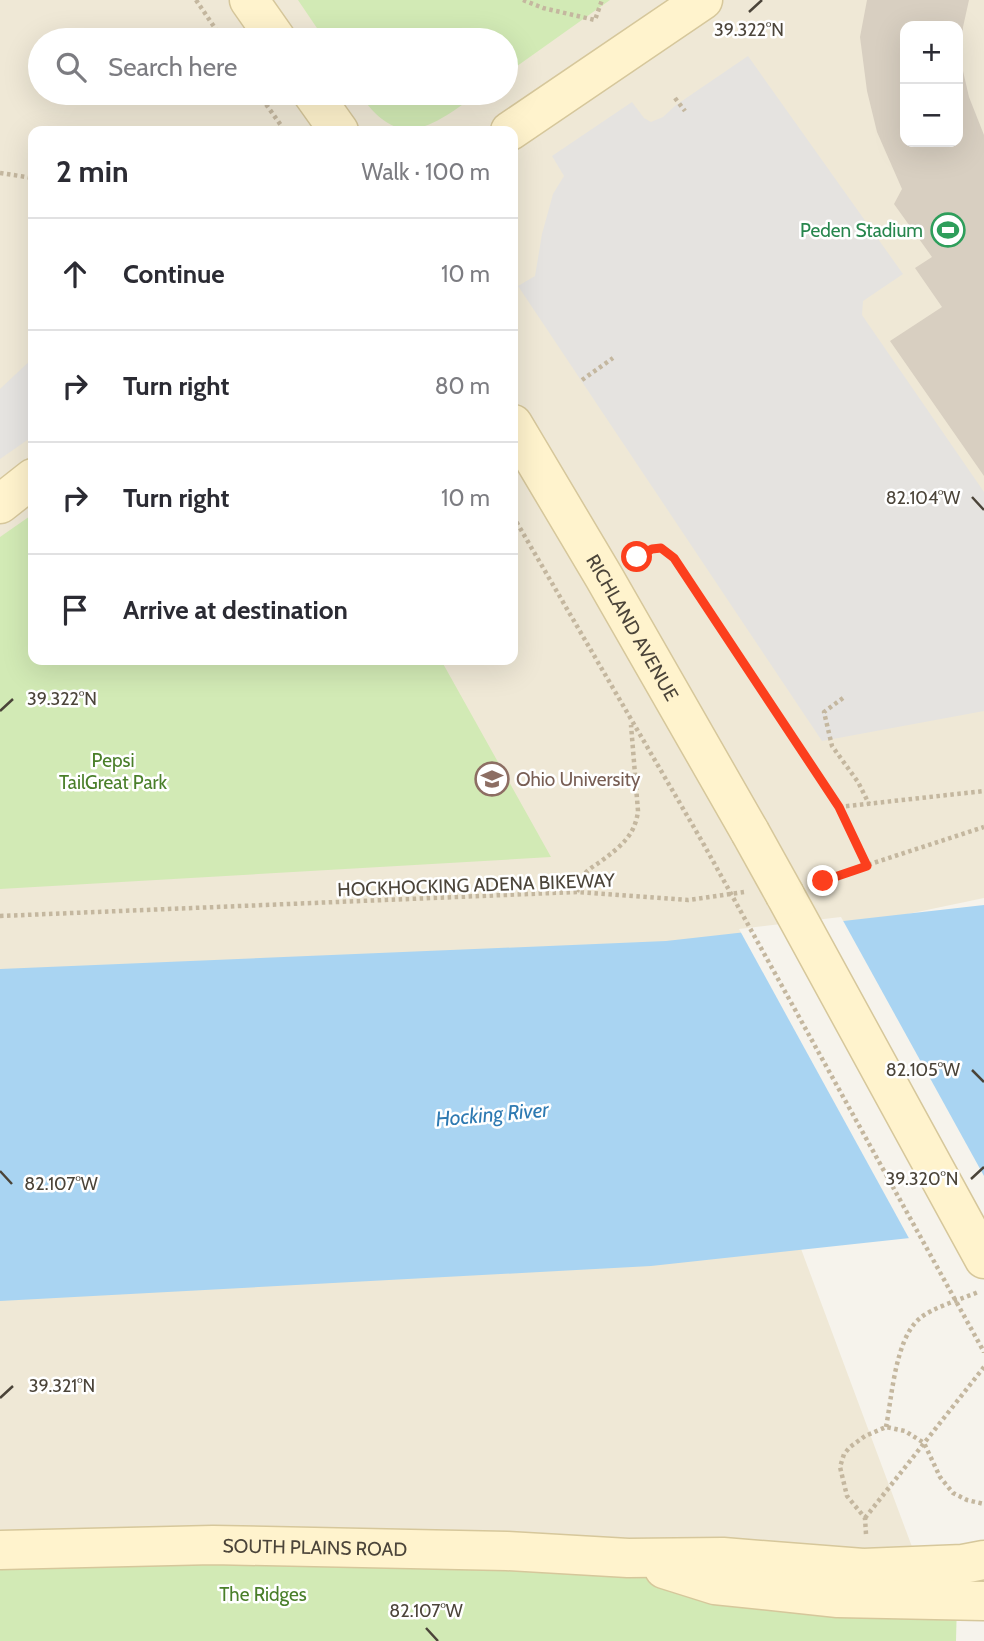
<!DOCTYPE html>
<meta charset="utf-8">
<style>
:root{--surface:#fff;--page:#f2f2f3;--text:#2b2b33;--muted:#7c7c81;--line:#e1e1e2}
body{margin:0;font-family:Cabin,sans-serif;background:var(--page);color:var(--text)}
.controls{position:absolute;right:21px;top:21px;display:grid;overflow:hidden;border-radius:14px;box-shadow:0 7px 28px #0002}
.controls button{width:63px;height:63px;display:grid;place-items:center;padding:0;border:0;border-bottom:2px solid var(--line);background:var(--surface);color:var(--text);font:35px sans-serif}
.stop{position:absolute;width:21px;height:21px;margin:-16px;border:5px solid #fc3f1d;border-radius:50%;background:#fff}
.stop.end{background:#fc3f1d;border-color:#fff;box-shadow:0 2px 7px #0008}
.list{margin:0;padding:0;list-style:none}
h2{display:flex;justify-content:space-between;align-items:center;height:91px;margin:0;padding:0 28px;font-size:30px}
h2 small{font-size:23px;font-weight:400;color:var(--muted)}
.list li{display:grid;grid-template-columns:46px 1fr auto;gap:21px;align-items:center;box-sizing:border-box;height:112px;padding:0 28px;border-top:2px solid var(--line)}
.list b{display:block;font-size:26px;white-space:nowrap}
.list em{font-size:23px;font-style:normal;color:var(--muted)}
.icon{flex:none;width:38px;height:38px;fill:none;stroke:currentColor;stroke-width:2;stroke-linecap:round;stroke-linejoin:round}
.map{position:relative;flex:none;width:984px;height:1641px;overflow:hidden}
.search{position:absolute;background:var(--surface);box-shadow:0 7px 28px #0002;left:28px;top:28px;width:490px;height:77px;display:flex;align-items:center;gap:18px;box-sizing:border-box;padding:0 24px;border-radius:38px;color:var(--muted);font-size:26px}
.panel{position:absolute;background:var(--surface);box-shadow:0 7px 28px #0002;left:28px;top:126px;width:490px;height:539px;border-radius:14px}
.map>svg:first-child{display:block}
.education{fill:#efe8d6;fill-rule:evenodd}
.green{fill:#d2eab5}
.parking{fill:#e5e3e0}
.water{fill:#a9d4f2}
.pier{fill:#f6f3ec}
.building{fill:#d8cfc1;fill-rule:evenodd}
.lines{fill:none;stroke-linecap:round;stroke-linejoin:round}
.secondary-casing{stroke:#d6c79b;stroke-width:41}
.path{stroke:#c4b79f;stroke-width:4.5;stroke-dasharray:3.5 3.5;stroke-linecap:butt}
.secondary{stroke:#fff3cd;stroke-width:38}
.secondary-bridge-casing{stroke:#d6c79b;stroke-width:41;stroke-linecap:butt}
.path-bridge{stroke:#c4b79f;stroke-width:4.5;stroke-dasharray:3.5 3.5;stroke-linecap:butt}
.secondary-bridge{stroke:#fff3cd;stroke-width:38}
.route{stroke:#fc3f1d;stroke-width:9}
.ticks{fill:none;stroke:#4b4439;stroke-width:2.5}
.labels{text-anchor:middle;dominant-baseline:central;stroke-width:5;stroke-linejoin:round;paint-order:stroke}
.leisure-label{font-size:19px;fill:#27864d;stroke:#fff;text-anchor:end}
.street-label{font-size:19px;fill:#4b4439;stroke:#fff}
.park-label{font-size:19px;fill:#4a7f2a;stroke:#fff}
.education-label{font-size:19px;fill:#785e54;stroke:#fff;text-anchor:start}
.water-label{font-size:21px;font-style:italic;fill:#2e7ab2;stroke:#fff}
.ticks-label{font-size:18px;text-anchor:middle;fill:#4b4439;stroke:#fff;stroke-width:5;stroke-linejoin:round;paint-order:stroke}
</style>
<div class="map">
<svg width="984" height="1641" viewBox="0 0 984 1641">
<rect width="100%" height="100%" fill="#f6f3ec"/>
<path class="education" d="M0,0H984V898L693,959L943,1630L0,1641ZM905,26H958V142H905ZM40,40H506V93H40ZM33,131H513V660H33Z"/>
<g class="green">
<polygon points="298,0 610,0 506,74 506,40 325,40"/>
<path d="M359,93H479C432,126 400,154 359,93Z"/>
<polygon points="33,514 33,660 441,660 551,857 0,889 0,537"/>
<polygon points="0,1550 507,1551 957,1601 956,1641 0,1641"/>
</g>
<g class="parking">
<polygon points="748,56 903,274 863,301 862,315 984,492 984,711 822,741 518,286 535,276 542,234 553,194 564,176 552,156 632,102 644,118 651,122 663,117 676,105"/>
<polygon points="33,358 33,436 0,459 0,389"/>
</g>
<polygon class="water" points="984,905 984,1230 651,1266 0,1301 0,969 666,941"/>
<polygon class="pier" points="841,917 984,1176 984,1234 911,1242 739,929"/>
<path class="building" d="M867,0H969L963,27V71L969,97L984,135V476L890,341L942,307L915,268L932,257L894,204L902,189L877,132L867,91L860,37ZM905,26H958V142H905Z"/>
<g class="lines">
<defs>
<g id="secondary">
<polyline points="249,0 277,40"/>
<polyline points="312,93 339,131"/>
<polyline points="510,131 703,0"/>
<path id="s1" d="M513,424L604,577L750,832"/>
<polyline points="0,504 33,478"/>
<polyline points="785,895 984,1259"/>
<path id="s2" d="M0,1550L213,1545L507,1551L628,1558L723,1557L863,1568L963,1564L984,1560"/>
<polyline points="664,1569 715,1585 838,1598 984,1601"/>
</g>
</defs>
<use href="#secondary" class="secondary-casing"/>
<g class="path">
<polyline points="196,0 223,40"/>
<polyline points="523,0 543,8 595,20 602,0"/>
<polyline points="258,93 285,131"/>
<polyline points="675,98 685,111"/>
<polyline points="0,173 33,178"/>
<polyline points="582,380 613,358"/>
<polyline points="513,516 703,843"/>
<polyline points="632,560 652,549 661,548 674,558 839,807 867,865"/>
<polyline points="843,698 824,712 832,746 858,782 869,804"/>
<polyline points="839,807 984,791"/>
<polyline points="815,882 984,827"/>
<path d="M577,892C579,887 580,881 583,876C587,870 594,866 600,862C620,847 635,836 638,811L631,725"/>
<polyline points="0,916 577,892 688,900 744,892"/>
<polyline points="984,1352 984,1353"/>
<path d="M886,1427C892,1397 895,1340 919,1319C931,1308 962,1299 978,1292"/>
<polyline points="865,1518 984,1367"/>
<polyline points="866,1534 865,1518 847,1496 840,1467 844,1454 850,1447 865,1436 886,1427 905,1431 924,1443 940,1477 953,1493 967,1500 984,1504"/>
</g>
<use href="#secondary" class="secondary"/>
<defs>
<polyline id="secondary-bridge" points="750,832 785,895"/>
</defs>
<use href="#secondary-bridge" class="secondary-bridge-casing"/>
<polyline class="path-bridge" points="703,843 984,1352"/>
<use href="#secondary-bridge" class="secondary-bridge"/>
</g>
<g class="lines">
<polyline class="route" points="637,557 652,549 661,548 674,558 839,807 867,866 823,881"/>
</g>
<path class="ticks" d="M749,12L762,0M972,497L984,510M0,711L13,699M972,1070L984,1082M0,1171L12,1184M971,1179L984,1167M0,1398L13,1386M426,1628L438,1641"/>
<defs>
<symbol id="stadium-ring" viewBox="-11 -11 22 22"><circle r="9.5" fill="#fff" stroke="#2e9e5b" stroke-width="1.5"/><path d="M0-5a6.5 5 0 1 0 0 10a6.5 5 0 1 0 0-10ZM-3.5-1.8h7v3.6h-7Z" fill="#2e9e5b"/></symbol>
<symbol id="university-ring" viewBox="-11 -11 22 22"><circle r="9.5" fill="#fff" stroke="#8d6e63" stroke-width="1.5"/><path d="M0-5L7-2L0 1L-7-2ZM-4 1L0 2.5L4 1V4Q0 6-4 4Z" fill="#8d6e63"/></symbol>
</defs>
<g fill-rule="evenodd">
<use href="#stadium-ring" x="929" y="211" width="38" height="38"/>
<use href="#university-ring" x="473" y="760" width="38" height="38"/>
</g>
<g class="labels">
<g class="leisure-label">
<text x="923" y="230">Peden Stadium</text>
</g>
<g class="street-label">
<text stroke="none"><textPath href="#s1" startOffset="236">RICHLAND AVENUE</textPath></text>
<text transform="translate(476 885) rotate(-2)">HOCKHOCKING ADENA BIKEWAY</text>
<text stroke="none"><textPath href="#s2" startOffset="315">SOUTH PLAINS ROAD</textPath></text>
</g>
<g class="park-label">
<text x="113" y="760">Pepsi<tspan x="113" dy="22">TailGreat Park</tspan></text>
<text x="263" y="1594">The Ridges</text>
</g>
<g class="education-label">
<text x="516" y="779">Ohio University</text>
</g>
<g class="water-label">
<text transform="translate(492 1114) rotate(-5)">Hocking River</text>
</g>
</g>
<g class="ticks-label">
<text x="749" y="36">39.322°N</text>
<text x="923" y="504">82.104°W</text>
<text x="62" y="705">39.322°N</text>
<text x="923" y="1076">82.105°W</text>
<text x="922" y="1185">39.320°N</text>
<text x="61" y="1190">82.107°W</text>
<text x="62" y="1392">39.321°N</text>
<text x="426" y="1617">82.107°W</text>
</g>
</svg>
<div class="controls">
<button>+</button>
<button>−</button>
</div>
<div class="stop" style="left:637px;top:557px"></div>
<div class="stop end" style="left:823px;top:881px"></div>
<div class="search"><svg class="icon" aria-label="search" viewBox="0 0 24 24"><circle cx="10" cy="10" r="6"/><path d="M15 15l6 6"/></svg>Search here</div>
<section class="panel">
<h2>2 min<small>Walk · 100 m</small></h2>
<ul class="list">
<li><svg class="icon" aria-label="ahead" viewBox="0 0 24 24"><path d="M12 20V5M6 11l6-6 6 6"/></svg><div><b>Continue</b></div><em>10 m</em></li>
<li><svg class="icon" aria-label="right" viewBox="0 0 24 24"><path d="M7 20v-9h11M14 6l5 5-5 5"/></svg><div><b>Turn right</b></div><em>80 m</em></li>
<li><svg class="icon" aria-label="right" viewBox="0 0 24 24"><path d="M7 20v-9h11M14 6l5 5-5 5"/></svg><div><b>Turn right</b></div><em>10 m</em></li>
<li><svg class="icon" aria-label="arrive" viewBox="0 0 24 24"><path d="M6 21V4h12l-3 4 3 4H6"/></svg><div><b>Arrive at destination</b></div></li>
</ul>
</section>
</div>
